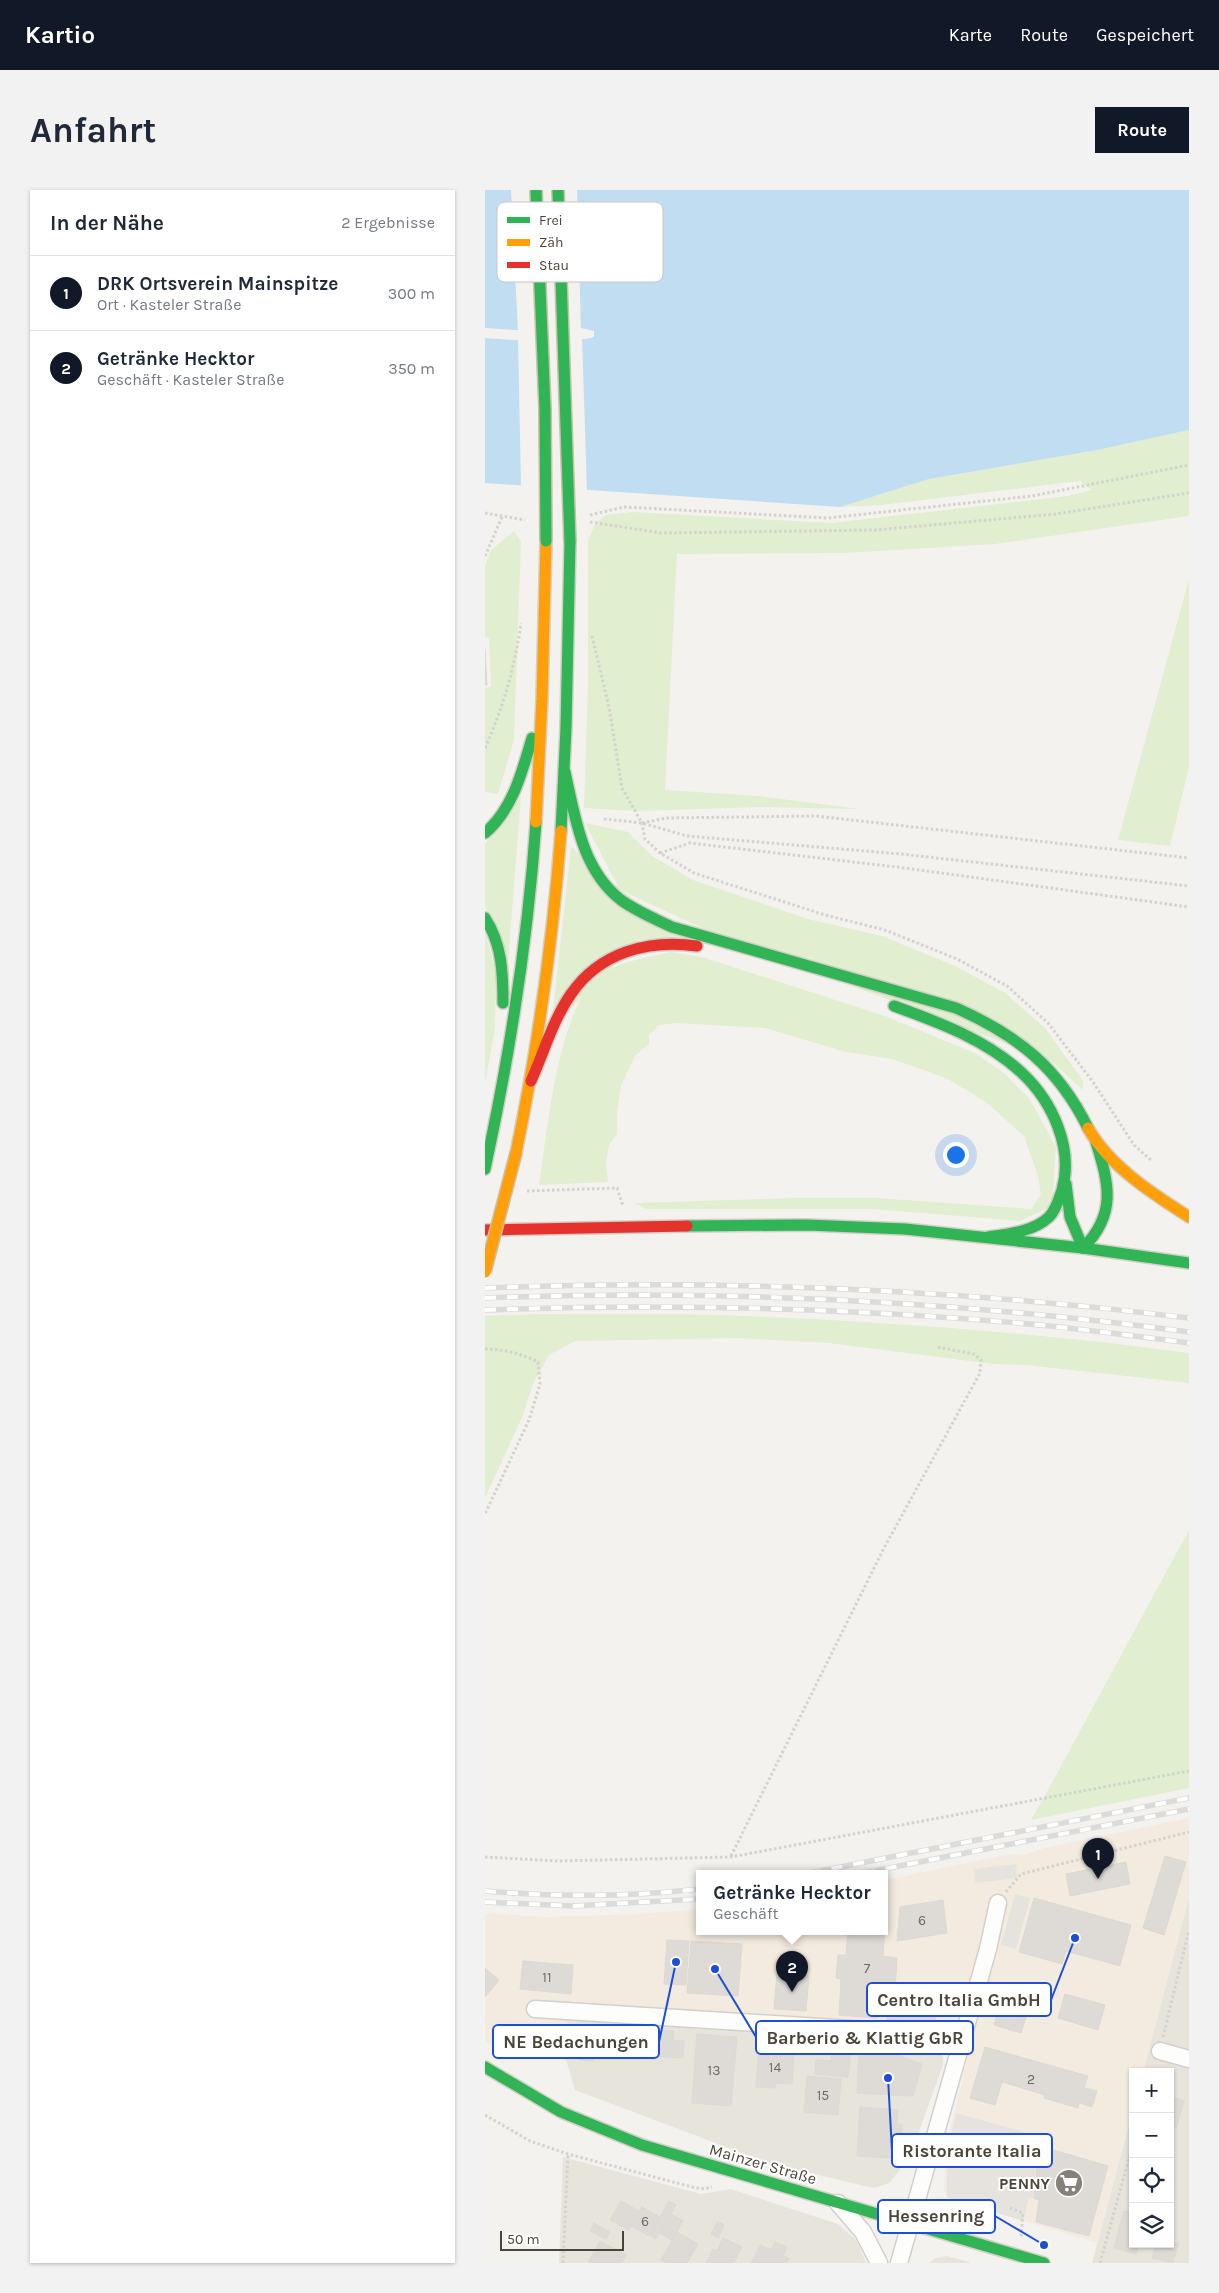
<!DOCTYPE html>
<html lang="de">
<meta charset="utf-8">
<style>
:root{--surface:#fff;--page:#f2f2f3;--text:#1f2937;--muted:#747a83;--line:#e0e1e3;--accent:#111827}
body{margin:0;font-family:Karla,sans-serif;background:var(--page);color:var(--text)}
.controls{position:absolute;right:15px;bottom:15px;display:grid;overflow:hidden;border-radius:0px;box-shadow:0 1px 4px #0004}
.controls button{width:45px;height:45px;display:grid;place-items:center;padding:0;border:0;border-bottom:1px solid var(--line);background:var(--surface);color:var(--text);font:25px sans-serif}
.scale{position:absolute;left:15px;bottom:12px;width:124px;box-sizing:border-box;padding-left:5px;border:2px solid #4b4439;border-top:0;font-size:14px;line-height:18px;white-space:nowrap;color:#4b4439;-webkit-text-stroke:4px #fff;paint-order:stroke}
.you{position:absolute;left:470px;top:964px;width:18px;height:18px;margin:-12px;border:4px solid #fff;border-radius:50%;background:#1a73e8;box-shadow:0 0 0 8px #1a73e833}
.badge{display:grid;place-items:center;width:32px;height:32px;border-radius:50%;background:var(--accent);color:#fff;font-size:16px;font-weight:700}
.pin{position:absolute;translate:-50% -41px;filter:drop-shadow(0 1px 2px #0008)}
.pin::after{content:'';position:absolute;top:26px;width:18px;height:15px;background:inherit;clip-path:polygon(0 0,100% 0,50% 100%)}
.popup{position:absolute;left:211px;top:1680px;width:192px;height:65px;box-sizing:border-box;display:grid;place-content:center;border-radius:0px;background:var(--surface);filter:drop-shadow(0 1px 4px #0005);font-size:16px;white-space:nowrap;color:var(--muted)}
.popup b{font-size:19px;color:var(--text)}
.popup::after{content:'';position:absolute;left:50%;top:100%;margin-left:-10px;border:10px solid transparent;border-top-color:var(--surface)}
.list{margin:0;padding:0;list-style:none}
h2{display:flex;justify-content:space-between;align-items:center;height:65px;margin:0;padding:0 20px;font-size:21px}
h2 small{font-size:16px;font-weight:400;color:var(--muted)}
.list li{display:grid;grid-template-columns:32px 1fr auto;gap:15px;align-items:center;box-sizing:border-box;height:75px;padding:0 20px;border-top:1px solid var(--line)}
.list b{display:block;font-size:19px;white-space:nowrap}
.list p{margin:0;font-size:16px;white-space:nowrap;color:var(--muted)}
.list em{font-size:16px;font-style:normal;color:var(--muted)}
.icon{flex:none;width:28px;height:28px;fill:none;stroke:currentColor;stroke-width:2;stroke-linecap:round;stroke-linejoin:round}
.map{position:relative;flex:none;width:704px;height:2073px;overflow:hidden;border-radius:0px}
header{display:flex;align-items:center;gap:30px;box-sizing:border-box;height:70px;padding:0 25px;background:var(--accent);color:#fff}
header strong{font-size:24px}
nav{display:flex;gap:28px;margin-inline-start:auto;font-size:18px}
.intro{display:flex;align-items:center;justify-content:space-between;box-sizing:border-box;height:120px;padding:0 30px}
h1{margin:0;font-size:35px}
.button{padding:12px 22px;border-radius:0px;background:var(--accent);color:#fff;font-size:18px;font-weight:700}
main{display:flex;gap:30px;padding:0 30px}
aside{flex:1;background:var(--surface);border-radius:0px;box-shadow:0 1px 4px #0004}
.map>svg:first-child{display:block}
.residential{fill:#e7e4dc}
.commercial{fill:#f3ebdf}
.green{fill:#e1eecf}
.parking{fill:#e6e3df}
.water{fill:#c0ddf1}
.pier{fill:#f4f2ee}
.building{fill:#dedbd6;stroke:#dcd9d4}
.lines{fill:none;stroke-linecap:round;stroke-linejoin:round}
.street-casing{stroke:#d2d0cb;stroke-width:19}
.fast-casing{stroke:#d3cfc5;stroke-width:14}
.slow-casing{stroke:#d3cfc5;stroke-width:14}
.jam-casing{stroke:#d3cfc5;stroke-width:14}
.path{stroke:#d3d2cc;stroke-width:3;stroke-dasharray:2.5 2.5;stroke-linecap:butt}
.street{stroke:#fdfdfc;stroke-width:16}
.fast{stroke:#30b455;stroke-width:11}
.slow{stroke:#ff9f0a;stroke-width:11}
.jam{stroke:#e5322d;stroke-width:11}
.rail-casing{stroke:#dbdbda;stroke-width:5.5}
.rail{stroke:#fff;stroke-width:4;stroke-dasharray:11;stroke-linecap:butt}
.fast-bridge-casing{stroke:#ccbfa9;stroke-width:14;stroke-linecap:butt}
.slow-bridge-casing{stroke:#ccbfa9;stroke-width:14;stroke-linecap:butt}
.fast-bridge{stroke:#30b455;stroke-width:11}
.slow-bridge{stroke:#ff9f0a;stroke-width:11}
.labels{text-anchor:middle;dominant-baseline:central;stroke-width:4;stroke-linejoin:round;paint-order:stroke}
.number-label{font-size:14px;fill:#706a61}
.street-label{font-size:16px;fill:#4b4439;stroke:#fff}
.poi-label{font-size:16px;font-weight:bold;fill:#4b4439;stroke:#fff;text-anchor:end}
.key{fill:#fff;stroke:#c9c7c4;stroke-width:1}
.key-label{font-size:14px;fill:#4b4439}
.leader{fill:none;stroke:#1d4ed8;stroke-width:2}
.callout-dot{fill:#1d4ed8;stroke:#fff;stroke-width:2}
.callout{fill:#fff;stroke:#1d4ed8;stroke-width:2}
.callout-label{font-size:18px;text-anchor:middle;font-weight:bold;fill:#4b4439}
</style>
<header>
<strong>Kartio</strong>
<nav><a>Karte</a><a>Route</a><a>Gespeichert</a></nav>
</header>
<div class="intro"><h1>Anfahrt</h1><a class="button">Route</a></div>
<main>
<aside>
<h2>In der Nähe<small>2 Ergebnisse</small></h2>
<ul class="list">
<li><span class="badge">1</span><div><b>DRK Ortsverein Mainspitze</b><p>Ort · Kasteler Straße</p></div><em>300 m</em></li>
<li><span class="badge">2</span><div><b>Getränke Hecktor</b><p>Geschäft · Kasteler Straße</p></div><em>350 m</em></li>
</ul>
</aside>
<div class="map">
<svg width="704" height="2073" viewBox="0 0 704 2073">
<rect width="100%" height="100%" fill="#f4f2ee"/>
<g class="residential">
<polygon points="704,1707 704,2073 607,2073 648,1920 648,2054 685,2054 685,1882 658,1882"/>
<polygon points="82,1828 444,1852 455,1861 458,1868 458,1875 431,1950 417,1977 404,1993 390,1998 379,1996 281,1972 90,1900 81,1870"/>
<polygon points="78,1967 216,2004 246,1999 353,2034 372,2051 381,2073 74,2073"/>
<polygon points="462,2066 484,2072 486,2073 444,2073 451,2068"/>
</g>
<polygon class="commercial" points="704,1628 704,1707 658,1882 648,1882 648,1920 612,2053 462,2007 459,2001 460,1961 490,1838 83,1815 81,1870 3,1853 0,1850 0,1723 60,1727 155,1724 214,1719 214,1741 400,1741 400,1690 525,1664 538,1665 564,1657"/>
<g class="green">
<polygon points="704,240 704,326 510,354 360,363 192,364 180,600 273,606 375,619 274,617 152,621 99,618 103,496 103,350 111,333 121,325 147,322 347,333 583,306 607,300 595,291 396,315 355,317 444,289 612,260"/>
<polygon points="29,341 36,352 29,550 13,604 0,602 0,498 6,497 4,448 0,447 0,376 6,360"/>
<polygon points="704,389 704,577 685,656 633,650"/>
<polygon points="36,606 23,773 0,716 0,654"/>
<polygon points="100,633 143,642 167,666 208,690 323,729 397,746 470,776 520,803 560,838 598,891 598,900 565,870 244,750 135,700"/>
<polygon points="86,657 193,748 153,750 66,839"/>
<polygon points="0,741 11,783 10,838 0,893"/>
<path d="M186,762L220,768L400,826L490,863L519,883L544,908L571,957L567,1016L535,1031L389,1019H162L149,1013L309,1008H392L546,1019L556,1004L553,986L539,946L501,912L461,888L407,869L361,862L280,838L192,833L174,835L164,845V854L150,866L136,896L132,922V944L124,955L121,972L123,992L54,995C62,942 72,834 106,794C125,772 160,768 186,762Z"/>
<path d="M55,1124C123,1125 192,1123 260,1126C408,1132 557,1143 704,1163V1193L541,1175L508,1174L344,1153L254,1148L90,1151L64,1165L48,1194L38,1225L0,1308V1126Z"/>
<polygon points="704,1340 704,1598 546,1630 563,1600"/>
</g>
<g class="parking">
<polygon points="531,1674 532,1688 490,1693 489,1679"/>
<polygon points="530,1704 545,1708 531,1759 516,1755"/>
<polygon points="471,1923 553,1946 546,1976 551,1978 548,2008 544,2007 538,2031 462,2007 462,1963"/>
</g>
<path class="water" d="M0,0H704V240L612,260L444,289L355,317L0,293V148C32,150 78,155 109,147V141L96,138L44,141L0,138Z"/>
<g class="pier">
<polygon points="26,0 92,0 96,141 33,143"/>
<polygon points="97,147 102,302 36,297 33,148"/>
</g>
<g class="building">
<polygon points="0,459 2,495 0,495"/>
<polygon points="680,1666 701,1672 679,1745 658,1738"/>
<polygon points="641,1672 645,1694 585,1706 581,1684"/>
<polygon points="549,1708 646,1735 635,1776 581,1761 577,1774 534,1762"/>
<polygon points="458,1710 462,1743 412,1751 415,1717"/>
<polygon points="400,1726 401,1726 398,1766 412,1768 410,1800 394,1799 392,1828 354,1825 356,1789 351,1788 353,1765 361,1765 363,1741 400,1741"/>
<polygon points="182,1750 204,1751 201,1795 179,1794"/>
<polygon points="206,1751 257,1754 253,1806 202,1803"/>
<polygon points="38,1771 88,1775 86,1804 35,1799"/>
<polygon points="0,1778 14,1790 0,1807"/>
<polygon points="292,1783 324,1786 321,1821 289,1819"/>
<polygon points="403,1801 451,1803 450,1832 402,1830"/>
<polygon points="518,1804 546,1812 536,1843 509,1835"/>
<polygon points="580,1804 620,1815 613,1840 573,1828"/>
<polygon points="97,1837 133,1839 131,1863 109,1861 108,1871 94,1870"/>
<polygon points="155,1839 189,1841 188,1850 199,1851 198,1868 153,1865"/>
<polygon points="212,1844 252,1847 246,1916 207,1913"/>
<polygon points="347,1856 366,1858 363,1887 330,1884 331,1870 346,1871"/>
<polygon points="374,1857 414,1858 414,1866 437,1874 428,1906 372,1903"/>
<polygon points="500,1857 603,1886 599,1898 612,1901 607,1917 594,1913 593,1918 559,1908 560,1905 517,1892 510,1915 485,1908"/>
<polygon points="274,1858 309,1861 307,1894 290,1893 290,1898 271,1897"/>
<polygon points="322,1886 356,1889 353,1925 319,1922"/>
<polygon points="685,1906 699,1911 691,1938 685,1936"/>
<polygon points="375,1917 413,1920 412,1934 417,1934 416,1953 411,1953 409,1968 372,1966"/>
<polygon points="552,1955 623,1976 604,2046 551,2032 554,2010 549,2008 552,1977 546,1976"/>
<polygon points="136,2011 154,2021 144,2040 125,2030"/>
<polygon points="184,2011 191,2015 171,2049 165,2045"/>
<polygon points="157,2017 175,2027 164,2046 146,2036"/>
<polygon points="639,2021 648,2023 648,2054 654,2054 651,2064 629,2058"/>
<polygon points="186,2024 198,2031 187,2050 175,2043"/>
<polygon points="233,2031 239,2035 233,2048 226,2044"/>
<polygon points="109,2033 125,2042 121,2049 105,2041"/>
<polygon points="192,2042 213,2054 202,2073 182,2073 176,2070"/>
<polygon points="238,2048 257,2057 249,2073 221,2073 228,2059 232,2061"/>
<polygon points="115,2051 141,2065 137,2073 103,2073"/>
<polygon points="685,2051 694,2053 688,2073 667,2068 671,2054 685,2054"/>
<polygon points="290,2052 302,2057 298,2066 304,2068 302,2073 266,2073 275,2055 286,2060"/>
</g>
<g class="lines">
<defs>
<g id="street">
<polyline points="50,1819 478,1846"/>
<polyline points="675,1861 704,1869"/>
<polyline points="353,2013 378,2042 394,2073"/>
<polyline points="414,2073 503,1759 513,1713"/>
</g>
<g id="fast">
<path d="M80,582C90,627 97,680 136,710C151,721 170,729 187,737L471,818C532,845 573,877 603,938"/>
<polyline points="76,641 81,538 85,352"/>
<path d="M0,643C28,619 37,582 47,548"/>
<path d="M0,728C17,754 18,783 18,813"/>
<path d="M409,816C453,832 502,850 537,883C567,911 589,958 577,1000C574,1009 571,1020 564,1027C548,1042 523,1044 503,1047"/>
<path d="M0,979C25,864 43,749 51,632"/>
<polyline points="581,994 585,1027 598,1058 704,1073"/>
<polyline points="202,1036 322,1035 420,1039 598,1058"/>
<path d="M598,1058C632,1024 624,994 611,952"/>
<polyline points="0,1877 76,1922 157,1955 559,2073"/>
</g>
<g id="slow">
<polyline points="51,632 57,509 61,351"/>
<path d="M603,938C624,976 668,1004 704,1027"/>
<path d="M31,963C53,856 68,750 76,641"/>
</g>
<g id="jam">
<path d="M46,891C59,862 68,830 86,804C115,762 164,749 212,756"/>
<polyline points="0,1040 202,1036"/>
</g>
</defs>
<use href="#street" class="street-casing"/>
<use href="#fast" class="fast-casing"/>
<use href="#slow" class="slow-casing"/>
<use href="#jam" class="jam-casing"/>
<g class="path">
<polyline points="0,323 40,330"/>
<polyline points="105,325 139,317 343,328 547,306 704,275"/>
<polyline points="105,332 176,343 390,340 571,324 704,303"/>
<polyline points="0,366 17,327"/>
<polyline points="107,446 124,517 137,598 157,633 160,649 175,663 209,683 340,725 400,740 472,769 522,796 563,833 608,892 649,955 667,971"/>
<path d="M0,558C18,518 30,477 36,433"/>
<polyline points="119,629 157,633 202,646 416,664 704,696"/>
<polyline points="157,633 181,628 331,626 704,668"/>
<polyline points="175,663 205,653 420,678 704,717"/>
<polyline points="42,1001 132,998 138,1016"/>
<path d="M0,1159C19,1159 37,1164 53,1172L55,1194L44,1230L0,1324"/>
<polyline points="246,1666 399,1358 495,1183 496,1170 489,1164 452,1157"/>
<polyline points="0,1667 72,1671 246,1667 704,1581"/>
<polyline points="521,1702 536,1684 704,1642"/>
<polyline points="678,1847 704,1740"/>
<polyline points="0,1925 45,1951 83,1964 207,1997 219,1999 227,1997"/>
<polyline points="525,2018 538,2023 536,2047"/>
<polyline points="78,2073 83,1964"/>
<polyline points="615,2073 648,1954"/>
</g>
<use href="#street" class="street"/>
<use href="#fast" class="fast"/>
<use href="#slow" class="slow"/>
<use href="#jam" class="jam"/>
<defs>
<g id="rail">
<path d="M0,1098C235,1089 470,1099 704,1128"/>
<path d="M0,1108C235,1099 471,1111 704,1142"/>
<path d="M0,1120C188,1113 378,1118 565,1136C612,1141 658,1147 704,1153"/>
<polyline points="325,1683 704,1608"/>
<polyline points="379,1683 704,1619"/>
<path d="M0,1701C71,1707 143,1707 214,1699"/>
<polyline points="0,1712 88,1716 214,1709"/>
</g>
</defs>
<use href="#rail" class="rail-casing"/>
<use href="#rail" class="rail"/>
<defs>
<g id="fast-bridge">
<polyline points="51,0 60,219 61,351"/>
<polyline points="73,0 85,352"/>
</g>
<polyline id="slow-bridge" points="0,1082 31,963"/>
</defs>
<use href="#fast-bridge" class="fast-bridge-casing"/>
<use href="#slow-bridge" class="slow-bridge-casing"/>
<use href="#fast-bridge" class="fast-bridge"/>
<use href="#slow-bridge" class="slow-bridge"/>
</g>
<defs>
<symbol id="supermarket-disc" viewBox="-11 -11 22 22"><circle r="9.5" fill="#868178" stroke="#fff"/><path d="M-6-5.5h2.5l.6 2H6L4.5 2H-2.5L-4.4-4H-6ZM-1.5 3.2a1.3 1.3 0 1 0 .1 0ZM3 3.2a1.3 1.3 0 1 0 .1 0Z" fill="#fff"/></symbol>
</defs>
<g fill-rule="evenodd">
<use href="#supermarket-disc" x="568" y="1977" width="32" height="32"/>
</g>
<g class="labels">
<g class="number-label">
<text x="437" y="1730">6</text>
<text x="382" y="1778">7</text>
<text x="62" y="1787">11</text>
<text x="290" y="1877">14</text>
<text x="229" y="1880">13</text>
<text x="546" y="1889">2</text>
<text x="338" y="1905">15</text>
<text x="160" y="2031">6</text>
</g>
<g class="street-label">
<text transform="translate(278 1974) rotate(16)">Mainzer Straße</text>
</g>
<g class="poi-label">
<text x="565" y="1993">PENNY</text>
</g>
</g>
<rect x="12" y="12" width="166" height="80" rx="8" class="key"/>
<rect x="22" y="27" width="23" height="6" fill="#30b455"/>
<rect x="22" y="49" width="23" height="7" fill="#ff9f0a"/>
<rect x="22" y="72" width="23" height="6" fill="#e5322d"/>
<g class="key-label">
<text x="54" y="35">Frei</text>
<text x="54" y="57">Zäh</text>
<text x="54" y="80">Stau</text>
</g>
<path class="leader" d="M590 1748L566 1810M230 1779L271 1847M191 1772L174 1852M403 1888L407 1961M559 2055L510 2026"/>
<g class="callout-dot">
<circle cx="590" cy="1748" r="5"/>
<circle cx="230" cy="1779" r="5"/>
<circle cx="191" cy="1772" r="5"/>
<circle cx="403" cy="1888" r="5"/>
<circle cx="559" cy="2055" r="5"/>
</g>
<g class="callout">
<rect x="382" y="1793" width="184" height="33" rx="5"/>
<rect x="271" y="1831" width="217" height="33" rx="5"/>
<rect x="8" y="1835" width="166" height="33" rx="5"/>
<rect x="407" y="1944" width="160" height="33" rx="5"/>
<rect x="393" y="2010" width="117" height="33" rx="5"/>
</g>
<g class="callout-label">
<text x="474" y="1816">Centro Italia GmbH</text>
<text x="380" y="1854">Barberio &amp; Klattig GbR</text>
<text x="91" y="1858">NE Bedachungen</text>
<text x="487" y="1967">Ristorante Italia</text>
<text x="451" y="2032">Hessenring</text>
</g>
</svg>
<div class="controls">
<button>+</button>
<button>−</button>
<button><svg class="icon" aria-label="locate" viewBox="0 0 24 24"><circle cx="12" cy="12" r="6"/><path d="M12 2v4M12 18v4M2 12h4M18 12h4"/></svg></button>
<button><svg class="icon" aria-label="layers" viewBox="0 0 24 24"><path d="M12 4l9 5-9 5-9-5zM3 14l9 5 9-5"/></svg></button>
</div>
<div class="scale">50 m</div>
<div class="you"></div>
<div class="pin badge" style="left:613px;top:1689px">1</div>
<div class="pin badge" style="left:307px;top:1802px">2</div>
<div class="popup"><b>Getränke Hecktor</b>Geschäft</div>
</div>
</main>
